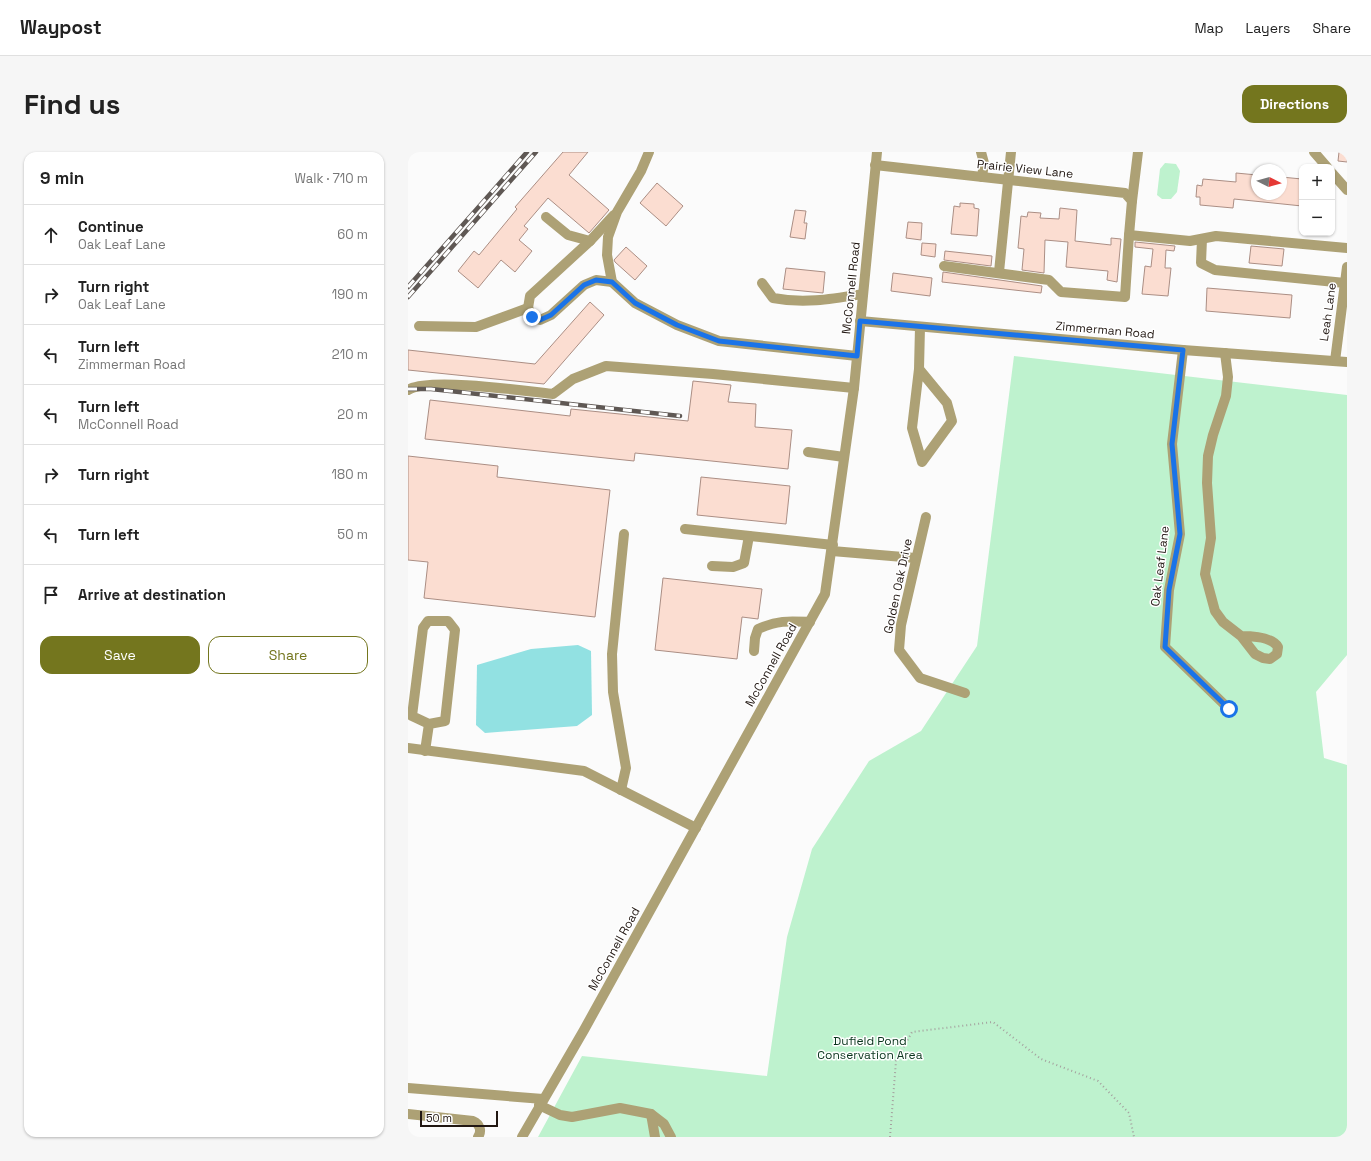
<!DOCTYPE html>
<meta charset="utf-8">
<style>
:root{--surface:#fff;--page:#f6f6f6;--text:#222;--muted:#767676;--line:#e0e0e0;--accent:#74761e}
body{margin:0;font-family:"Space Grotesk",sans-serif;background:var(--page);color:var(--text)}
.controls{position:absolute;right:12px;top:12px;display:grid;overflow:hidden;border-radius:8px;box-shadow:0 1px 3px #0004}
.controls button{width:36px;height:36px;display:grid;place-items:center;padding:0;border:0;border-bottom:1px solid var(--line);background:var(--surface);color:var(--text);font:20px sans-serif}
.compass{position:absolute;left:843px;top:12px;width:36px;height:36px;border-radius:50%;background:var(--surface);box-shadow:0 1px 3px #0004;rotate:96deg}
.scale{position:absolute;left:12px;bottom:10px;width:78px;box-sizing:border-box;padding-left:4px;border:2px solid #211712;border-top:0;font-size:11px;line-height:14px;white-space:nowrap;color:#211712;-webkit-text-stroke:3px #fff;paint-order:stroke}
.stop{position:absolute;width:12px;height:12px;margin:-9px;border:3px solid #1a73e8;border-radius:50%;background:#fff}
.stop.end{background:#1a73e8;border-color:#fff;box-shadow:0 1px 4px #0008}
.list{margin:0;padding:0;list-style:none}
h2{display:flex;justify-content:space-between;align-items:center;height:52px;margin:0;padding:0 16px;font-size:17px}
h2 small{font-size:13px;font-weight:400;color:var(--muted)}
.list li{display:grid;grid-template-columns:26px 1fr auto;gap:12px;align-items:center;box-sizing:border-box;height:60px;padding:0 16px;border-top:1px solid var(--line)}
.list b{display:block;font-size:15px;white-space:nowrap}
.list p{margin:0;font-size:13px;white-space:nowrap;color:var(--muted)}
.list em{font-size:13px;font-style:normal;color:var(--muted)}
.actions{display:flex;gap:8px;padding:12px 16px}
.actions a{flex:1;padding:9px 0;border:1px solid var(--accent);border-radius:12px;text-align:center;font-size:14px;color:var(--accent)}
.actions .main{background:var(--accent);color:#fff}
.icon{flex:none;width:22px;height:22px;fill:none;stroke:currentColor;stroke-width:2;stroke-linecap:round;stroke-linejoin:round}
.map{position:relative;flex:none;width:939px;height:985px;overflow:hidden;border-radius:12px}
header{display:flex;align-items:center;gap:24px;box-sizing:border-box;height:56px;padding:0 20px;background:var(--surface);border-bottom:1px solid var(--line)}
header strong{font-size:19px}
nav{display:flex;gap:22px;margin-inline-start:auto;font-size:14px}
.intro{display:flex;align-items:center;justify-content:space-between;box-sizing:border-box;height:96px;padding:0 24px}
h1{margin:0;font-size:28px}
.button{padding:10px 18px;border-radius:12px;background:var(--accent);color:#fff;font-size:14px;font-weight:700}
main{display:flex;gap:24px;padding:0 24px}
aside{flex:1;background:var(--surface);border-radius:12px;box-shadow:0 1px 3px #0004}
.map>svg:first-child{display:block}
.green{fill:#bef2ce}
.water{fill:#92e1e2}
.building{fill:#fbddd1;stroke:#ab8e84}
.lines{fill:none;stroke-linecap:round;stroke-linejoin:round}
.path{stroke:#a4a09e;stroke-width:2;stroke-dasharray:1 3;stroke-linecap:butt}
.minor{stroke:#ada175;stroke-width:10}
.rail-casing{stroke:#5f5854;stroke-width:4.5}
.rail{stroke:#fff;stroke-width:3;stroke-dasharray:9;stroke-linecap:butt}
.route{stroke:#1a73e8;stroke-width:5}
.labels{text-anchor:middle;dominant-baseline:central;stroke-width:3;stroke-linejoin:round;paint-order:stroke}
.street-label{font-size:12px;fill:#211712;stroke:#fff}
.park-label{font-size:12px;fill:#0a361d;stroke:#fff}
</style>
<header>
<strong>Waypost</strong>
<nav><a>Map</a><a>Layers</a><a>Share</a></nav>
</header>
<div class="intro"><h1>Find us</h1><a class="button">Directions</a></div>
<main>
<aside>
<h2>9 min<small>Walk · 710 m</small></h2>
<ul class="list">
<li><svg class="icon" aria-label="ahead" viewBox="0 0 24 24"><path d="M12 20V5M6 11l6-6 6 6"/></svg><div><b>Continue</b><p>Oak Leaf Lane</p></div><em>60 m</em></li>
<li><svg class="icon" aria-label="right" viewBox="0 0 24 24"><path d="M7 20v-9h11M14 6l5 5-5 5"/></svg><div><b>Turn right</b><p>Oak Leaf Lane</p></div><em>190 m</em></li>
<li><svg class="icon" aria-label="left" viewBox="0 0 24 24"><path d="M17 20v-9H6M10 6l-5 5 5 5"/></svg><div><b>Turn left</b><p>Zimmerman Road</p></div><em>210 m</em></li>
<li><svg class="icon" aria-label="left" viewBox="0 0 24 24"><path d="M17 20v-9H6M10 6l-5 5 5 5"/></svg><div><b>Turn left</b><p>McConnell Road</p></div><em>20 m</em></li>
<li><svg class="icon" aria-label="right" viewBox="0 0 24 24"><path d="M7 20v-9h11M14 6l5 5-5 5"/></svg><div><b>Turn right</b></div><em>180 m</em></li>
<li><svg class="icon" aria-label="left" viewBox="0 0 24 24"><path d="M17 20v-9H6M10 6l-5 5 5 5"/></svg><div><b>Turn left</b></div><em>50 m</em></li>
<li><svg class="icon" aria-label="arrive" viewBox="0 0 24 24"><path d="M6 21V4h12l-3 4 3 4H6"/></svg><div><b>Arrive at destination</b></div></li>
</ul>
<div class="actions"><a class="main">Save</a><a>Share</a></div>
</aside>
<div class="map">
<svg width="939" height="985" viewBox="0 0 939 985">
<rect width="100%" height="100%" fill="#fbfbfb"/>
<g class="green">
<polygon points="757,11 768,12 772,19 769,40 763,47 754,47 749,43 752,17"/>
<polygon points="606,204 939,243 939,503 908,540 916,606 939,613 939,985 130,985 174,904 359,924 379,785 404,697 461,609 513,579 569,494"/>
</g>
<polygon class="water" points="170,493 183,499 184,563 169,574 77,581 68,573 69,513 123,497"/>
<g class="building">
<polygon points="155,0 180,0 161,23 201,58 181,81 140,46 116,74 120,77 111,88 124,99 107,120 93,108 70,136 50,119 66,99 71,103 109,57 107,55"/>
<polygon points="931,0 939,0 939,10 930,9"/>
<polygon points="828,21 849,23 849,42 873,42 873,25 894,27 894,54 826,47 825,56 792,53 792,45 788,45 789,33 794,34 795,27 828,30"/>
<polygon points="249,31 275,54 258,74 232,51"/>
<polygon points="552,51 566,52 566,56 571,57 569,84 543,82 546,54 552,55"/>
<polygon points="652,56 669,58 667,89 703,93 703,86 713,87 709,130 699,128 700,119 658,115 660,90 637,88 636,121 614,118 616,97 610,96 613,64 619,65 620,60 633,61 632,66 651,67"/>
<polygon points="387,58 398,59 396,71 399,71 397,87 382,85"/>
<polygon points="500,70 514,71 513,88 498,86"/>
<polygon points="727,90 767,94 766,99 758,98 757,116 763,116 760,144 734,142 737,114 743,115 745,97 727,95"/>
<polygon points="514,91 528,92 527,105 513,103"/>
<polygon points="843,94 876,97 874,114 841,111"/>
<polygon points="218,95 239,114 227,128 207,110 206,108"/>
<polygon points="537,99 584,104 583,114 536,108"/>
<polygon points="378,116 417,120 415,141 375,137"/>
<polygon points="535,120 634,134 633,141 534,130"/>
<polygon points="485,121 524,126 522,144 483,139"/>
<polygon points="799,136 884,143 882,166 798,159"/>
<polygon points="182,150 196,163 136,232 0,218 0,198 127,212"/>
<polygon points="285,229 323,233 320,250 348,252 347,275 384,278 380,317 227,301 226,309 17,287 22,248 162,264 163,257 280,269"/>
<polygon points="0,304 90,314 89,325 202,338 187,465 16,446 20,410 0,408"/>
<polygon points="293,325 382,334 378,372 289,363"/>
<polygon points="255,426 354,437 350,467 334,465 329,507 247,498"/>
</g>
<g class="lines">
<polyline class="path" points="482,985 488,909 504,880 585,870 633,907 690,929 721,961 726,985"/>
<g class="minor">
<polyline points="241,0 233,19 209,60 200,85 199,103 204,130 227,151 269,173 311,189 449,204"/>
<polyline points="573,0 576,11 574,25"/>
<polyline points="906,0 919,15"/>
<polyline points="467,13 717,41 724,49 721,83 782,89 808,84 939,96"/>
<polyline points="924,21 939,38"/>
<polyline points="724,49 730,0"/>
<polyline points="138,65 160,83 182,89 206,63"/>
<polyline points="794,87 793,111 807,118 937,131"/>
<polyline points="182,89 122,144 120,156 125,165 132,168 143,163 176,133 188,128 204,130"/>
<polyline points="536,114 641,128 653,140 717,145 721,83"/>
<polyline points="591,120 603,0"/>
<path d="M354,131L365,146C396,152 424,147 455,142"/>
<polyline points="452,169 775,198 939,210"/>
<polyline points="11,174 68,175 120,156"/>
<polyline points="775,198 764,292 772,382 761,438 757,495 821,557"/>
<path d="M817,201L820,225L818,244L805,283L800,304L799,331L803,386L797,422L807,459L815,470L833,484L847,502L855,506L862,507L869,502L870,495C864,485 844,484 833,484"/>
<polyline points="927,209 939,115"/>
<polyline points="511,217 539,251 544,269 514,310 504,276 511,217 512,175"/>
<path d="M0,238C19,225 118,239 145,242L165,227L198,214L305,222L446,236"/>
<polyline points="400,300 436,305"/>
<polyline points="518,365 493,473 491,498 512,526 557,541"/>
<polyline points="277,377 425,393"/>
<polyline points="424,399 507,406"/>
<polyline points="304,414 325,415 336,411 341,384"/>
<path d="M346,499L347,486L350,477C370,468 381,469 402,470"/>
<polyline points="0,596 176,619 288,676"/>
<polyline points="17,599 21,572 37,569 47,478 40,469 20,469 15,476 4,564 21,572"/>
<polyline points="213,638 218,616 205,540 204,502 216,382"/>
<polyline points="0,936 135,947"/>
<polyline points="131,953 152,963 164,965 212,956 243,962 256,972 263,985"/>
<path d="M0,962L65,969C72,972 74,979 70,985"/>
<polyline points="243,962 247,985"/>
<polyline points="114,985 176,878 417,442 446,236 469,0"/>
</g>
<defs>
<g id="rail">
<polyline points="0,135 119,0"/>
<polyline points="0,145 128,0"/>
<polyline points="0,237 23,237 272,264"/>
</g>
</defs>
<use href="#rail" class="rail-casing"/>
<use href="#rail" class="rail"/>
</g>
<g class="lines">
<polyline class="route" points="124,165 132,168 143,163 176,133 188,128 204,130 227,151 269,173 311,189 449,204 452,169 775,198 764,292 772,382 761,438 757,495 821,557"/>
</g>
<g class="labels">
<g class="street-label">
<text transform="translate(617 17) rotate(6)">Prairie View Lane</text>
<text transform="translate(443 136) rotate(-84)">McConnell Road</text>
<text transform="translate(920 160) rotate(-82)">Leah Lane</text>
<text transform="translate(697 178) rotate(5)">Zimmerman Road</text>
<text transform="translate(752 414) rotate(-83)">Oak Leaf Lane</text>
<text transform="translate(490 434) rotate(-78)">Golden Oak Drive</text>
<text transform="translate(363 513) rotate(-61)">McConnell Road</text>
<text transform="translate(206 797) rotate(-61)">McConnell Road</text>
</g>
<g class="park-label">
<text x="462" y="889">Dufield Pond<tspan x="462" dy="14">Conservation Area</tspan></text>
</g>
</g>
</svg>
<div class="controls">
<button>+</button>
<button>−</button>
</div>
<svg class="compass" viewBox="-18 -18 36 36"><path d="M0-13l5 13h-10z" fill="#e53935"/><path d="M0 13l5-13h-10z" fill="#767676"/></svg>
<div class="scale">50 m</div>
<div class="stop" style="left:821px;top:557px"></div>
<div class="stop end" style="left:124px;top:165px"></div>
</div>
</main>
